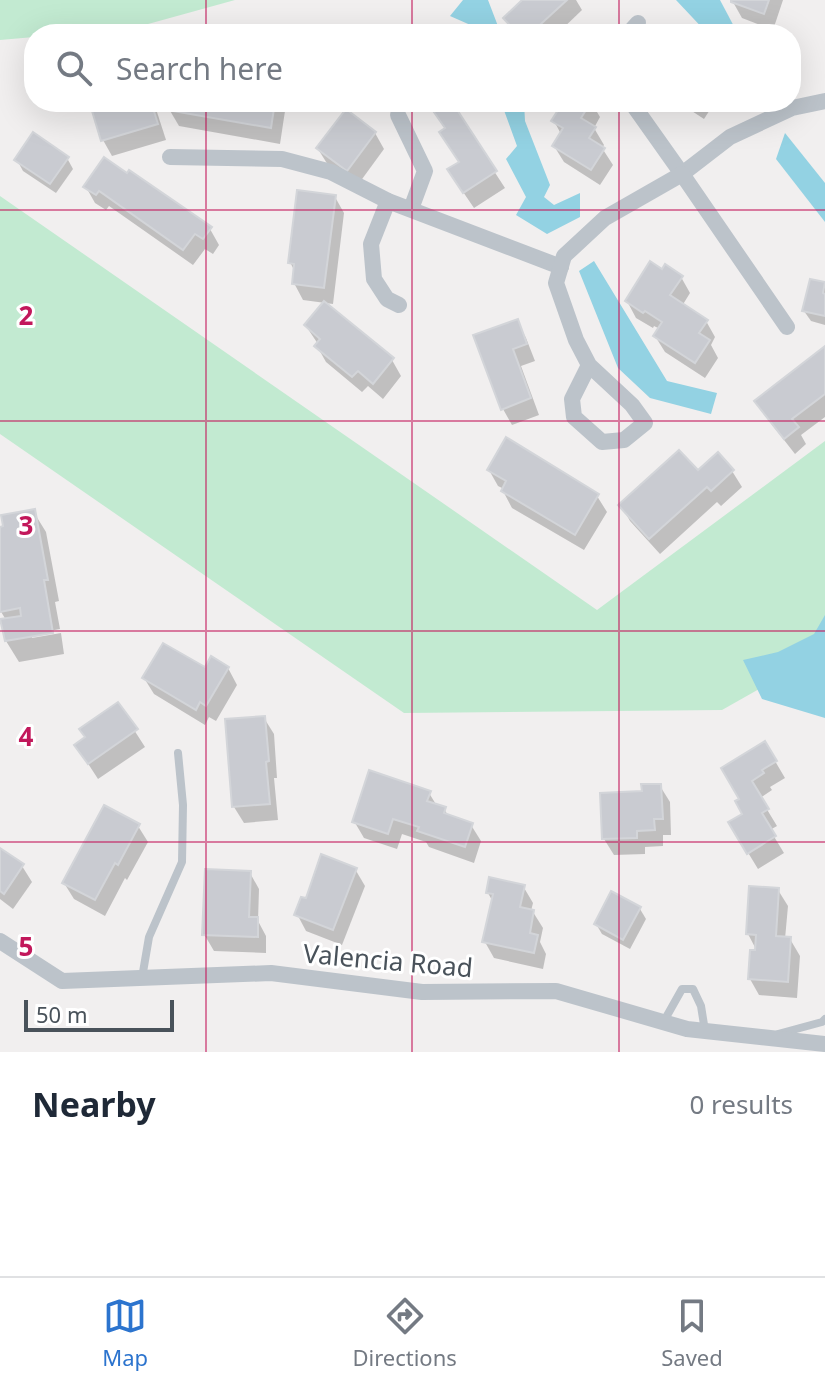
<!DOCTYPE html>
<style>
:root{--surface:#fff;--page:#f6f6f7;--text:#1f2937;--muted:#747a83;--line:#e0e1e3;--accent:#2c74ce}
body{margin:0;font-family:"Noto Sans",sans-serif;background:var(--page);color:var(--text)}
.scale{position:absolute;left:24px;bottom:20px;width:150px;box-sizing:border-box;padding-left:8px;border:4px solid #49525a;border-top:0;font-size:22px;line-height:28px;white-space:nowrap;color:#49525a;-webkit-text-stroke:6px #fff;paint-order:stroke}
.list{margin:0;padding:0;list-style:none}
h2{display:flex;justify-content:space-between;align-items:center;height:104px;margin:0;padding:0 32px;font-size:34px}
h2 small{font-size:26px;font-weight:400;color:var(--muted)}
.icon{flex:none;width:44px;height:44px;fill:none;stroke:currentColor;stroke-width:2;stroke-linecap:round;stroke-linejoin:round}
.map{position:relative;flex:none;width:825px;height:1052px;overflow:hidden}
.search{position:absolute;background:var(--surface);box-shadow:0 8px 32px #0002;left:24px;right:24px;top:24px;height:88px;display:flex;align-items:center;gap:20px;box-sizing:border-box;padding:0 28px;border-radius:32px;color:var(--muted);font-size:30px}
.sheet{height:224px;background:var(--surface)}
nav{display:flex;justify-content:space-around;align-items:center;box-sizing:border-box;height:112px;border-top:2px solid var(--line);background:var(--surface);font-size:22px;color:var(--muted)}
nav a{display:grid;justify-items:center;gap:4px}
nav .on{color:var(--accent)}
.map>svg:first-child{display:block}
.green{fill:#c2ead1}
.water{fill:#93d2e3}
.shadow{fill:#0003}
.building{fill:#c9cbd1;stroke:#d3d5d9;stroke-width:2}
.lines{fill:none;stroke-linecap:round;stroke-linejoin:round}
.service{stroke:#bcc3ca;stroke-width:8}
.minor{stroke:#bcc3ca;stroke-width:16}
.grid{fill:none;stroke:#c2185b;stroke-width:2;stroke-opacity:0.55}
.labels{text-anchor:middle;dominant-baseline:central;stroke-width:6;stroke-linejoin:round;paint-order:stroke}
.street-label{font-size:26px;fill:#49525a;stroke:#fff}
.grid-label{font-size:26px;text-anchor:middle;font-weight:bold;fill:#c2185b;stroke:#fff;stroke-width:6;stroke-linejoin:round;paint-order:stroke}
</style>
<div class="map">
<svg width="825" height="1052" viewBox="0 0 825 1052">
<rect width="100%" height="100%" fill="#f1efef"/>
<g class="green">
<polygon points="0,0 235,0 130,29 71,34 34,34 34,37 0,40"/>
<polygon points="0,196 597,610 825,441 825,652 722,710 404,713 0,434"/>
</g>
<g class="water">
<polygon points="463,0 488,0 501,34 477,34 475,27 450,16"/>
<polygon points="676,0 720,0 738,34 708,34"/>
<polygon points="501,102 524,102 525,121 550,185 544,197 554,205 580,193 580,217 547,234 516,215 526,197 506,159 517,146"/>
<polygon points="785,133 825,183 825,222 776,159"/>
<polygon points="594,261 667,381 717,393 711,414 650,398 618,368 579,271"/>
<polygon points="825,615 825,718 762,699 743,660 778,652 814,634"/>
</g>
<g class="shadow">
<polygon points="525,0 576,0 582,10 557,34 514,34 505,18"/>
<polygon points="734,0 783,0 773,30 742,18 733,2"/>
<polygon points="128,102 151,102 157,112 166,140 112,156 103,140"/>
<polygon points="171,102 280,102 285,111 280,144 179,126 169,109"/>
<polygon points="437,102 449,102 505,188 474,208 459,186 460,163"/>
<polygon points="555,102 591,102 600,117 594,128 604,145 602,148 613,165 600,185 564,162 554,146 561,134 554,121 560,110"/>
<polygon points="678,102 715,102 704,119"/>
<polygon points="375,133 384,149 357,186 328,165 318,149"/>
<polygon points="67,158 73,169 56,193 23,171 17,160"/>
<polygon points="104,159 210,229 219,245 213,254 205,249 193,265 109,206 106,210 95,203 86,187"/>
<polygon points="335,197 344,213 333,304 303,300 294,283 295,272 290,262"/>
<polygon points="662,271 681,277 690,293 682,306 706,321 715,337 711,345 718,358 705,378 665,352 655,336 660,329 654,326 653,328 636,318 627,301"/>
<polygon points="824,284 825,286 825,325 811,321 804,311"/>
<polygon points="517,321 526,338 535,361 521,366 539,415 512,425 503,409"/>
<polygon points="306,326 392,360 401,376 383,399 368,386 362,392 326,362 317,346 318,344"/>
<polygon points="825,349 825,417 801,435 806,444 795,454 766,417 757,401"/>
<polygon points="489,470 597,496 607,512 584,550 512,508 503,491 504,489 498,486"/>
<polygon points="732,471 742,487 721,506 717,502 660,554 630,521 621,505 698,473"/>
<polygon points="33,511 46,532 59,601 55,602 60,629 32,634 32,638 61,633 64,654 19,662 6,641 6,620 0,610 0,529"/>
<polygon points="228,668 237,685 216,721 209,717 205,725 154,694 144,678"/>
<polygon points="118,705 145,747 98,779 76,745 87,738"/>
<polygon points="264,718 274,734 277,778 274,778 278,820 244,823 234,807"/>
<polygon points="765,744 785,778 770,787 772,790 760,798 777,826 770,830 784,853 758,869 730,823 744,814 742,800"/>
<polygon points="660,786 670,802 671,835 663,835 663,846 645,847 645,854 614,855 604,839 644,793"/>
<polygon points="429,793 437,806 444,809 449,817 471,825 481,841 474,863 429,847 426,842 402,834 397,849 364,838 354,821"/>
<polygon points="138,826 148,842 127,880 125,878 105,916 74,899 64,883"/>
<polygon points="0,851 22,866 32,882 13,909 0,899"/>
<polygon points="355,869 365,886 342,945 306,931 297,914 307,901"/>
<polygon points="250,873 259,889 258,921 266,936 266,953 214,951 204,934"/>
<polygon points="523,886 533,903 531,911 533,912 543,928 540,942 546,954 543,969 494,958 485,942 493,902 488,893"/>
<polygon points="778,890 788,906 785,939 790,939 800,956 797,998 759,995 750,979 758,953 748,934"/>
<polygon points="640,909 646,919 630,949 602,934 596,924"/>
</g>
<g class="building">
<polygon points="522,0 567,0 530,34 518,34 503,18"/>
<polygon points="731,0 769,0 764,14 731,2"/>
<polygon points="121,102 151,102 158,124 101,141 92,111"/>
<polygon points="169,102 275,102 271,128 167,110"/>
<polygon points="433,102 452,102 497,171 463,193 447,169 459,162 439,132 445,128 429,105"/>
<polygon points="559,102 591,102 581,118 596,127 589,138 605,148 591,170 552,146 563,128 551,121 562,104"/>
<polygon points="346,109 376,132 347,171 316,148"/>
<polygon points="33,132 69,157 50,184 14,160"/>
<polygon points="104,157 127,173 129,170 212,227 203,239 195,234 183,250 99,191 96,195 83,187"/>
<polygon points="297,190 336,195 324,288 292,284 294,264 288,263"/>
<polygon points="650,261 662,269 665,264 683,276 670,295 708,320 699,333 710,340 695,363 653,336 662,322 645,311 643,313 625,301"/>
<polygon points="810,279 825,282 823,293 825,294 825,316 802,311"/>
<polygon points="324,301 394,358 373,384 358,371 352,377 314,346 320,339 304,325"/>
<polygon points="518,319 527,344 513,349 531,398 501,410 473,335"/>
<polygon points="825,346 825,394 792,419 799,427 784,439 754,401"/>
<polygon points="506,437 599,494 575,535 501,491 506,481 487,470"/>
<polygon points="679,450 698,470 718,452 734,470 711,491 707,487 649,539 618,505"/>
<polygon points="35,509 48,580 44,580 53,633 5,641 0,619 21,616 20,608 0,612 0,527 3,526 1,515"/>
<polygon points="163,643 205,667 211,656 229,667 206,706 200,702 196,710 142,678"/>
<polygon points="118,702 138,729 88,764 74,745 85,737 79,729"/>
<polygon points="265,716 269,761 266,762 270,804 232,807 225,719"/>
<polygon points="765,741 777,761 762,770 764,773 752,781 769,809 762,813 776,836 747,854 728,822 742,814 735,801 739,799 721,768"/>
<polygon points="369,770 431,791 427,801 446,807 444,813 473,823 465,847 417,831 419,827 393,819 388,834 352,822"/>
<polygon points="641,784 661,784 663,819 654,819 655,830 637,831 637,838 602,839 600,793 642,791"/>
<polygon points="104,805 140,824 118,865 115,863 95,900 62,883"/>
<polygon points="0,848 24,864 4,894 0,891"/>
<polygon points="321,854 357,868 333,930 294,915 301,897 306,898"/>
<polygon points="205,869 251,871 249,917 258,917 258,937 202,935"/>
<polygon points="489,877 525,885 520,907 534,910 530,933 538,935 534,953 482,942 493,894 486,893"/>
<polygon points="749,886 779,888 776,936 791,937 788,982 748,979 750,950 755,950 756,935 746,934"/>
<polygon points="611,891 641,907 623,940 594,924"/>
</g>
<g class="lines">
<g class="service">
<polyline points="142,978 149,937 182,862 183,805 178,753"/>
<polyline points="664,1021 682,989 693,989 701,1006 705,1031"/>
<polyline points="778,1034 822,1022 825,1019"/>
</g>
<g class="minor">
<polyline points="628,34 638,23"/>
<polyline points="631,102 682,174 730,137 792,108 825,101"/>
<polyline points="398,115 425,171 411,209"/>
<polyline points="170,157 282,159 331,172 388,201 561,267"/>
<polyline points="388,201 371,244 374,279 387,299 399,305"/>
<polyline points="589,365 572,399 574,417 602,442 624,440 645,423 632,405 589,365 576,340 556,283 564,256 605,218 682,174 787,327"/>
<polyline points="0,941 62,981 271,973 422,992 556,991 687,1029 825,1044"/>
</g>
</g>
<path class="grid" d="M206,0V34M412,0V34M619,0V34M206,102V1052M412,102V1052M619,102V1052M0,210H825M0,421H825M0,631H825M0,842H825"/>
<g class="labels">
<g class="street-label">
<text transform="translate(388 960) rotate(5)">Valencia Road</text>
</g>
</g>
<g class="grid-label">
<text x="26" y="325">2</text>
<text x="26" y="535">3</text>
<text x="26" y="746">4</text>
<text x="26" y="956">5</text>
</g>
</svg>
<div class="scale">50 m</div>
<div class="search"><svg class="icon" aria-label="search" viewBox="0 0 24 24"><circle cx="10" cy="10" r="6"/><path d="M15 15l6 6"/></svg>Search here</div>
</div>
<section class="sheet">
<h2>Nearby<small>0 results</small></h2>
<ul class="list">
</ul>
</section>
<nav>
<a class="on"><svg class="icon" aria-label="map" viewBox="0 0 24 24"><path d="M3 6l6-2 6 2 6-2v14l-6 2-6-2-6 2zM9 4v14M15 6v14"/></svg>Map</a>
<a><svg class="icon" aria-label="directions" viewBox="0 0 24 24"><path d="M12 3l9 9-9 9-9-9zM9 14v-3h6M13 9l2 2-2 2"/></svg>Directions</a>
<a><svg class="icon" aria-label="saved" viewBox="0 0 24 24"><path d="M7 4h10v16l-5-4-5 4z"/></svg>Saved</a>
</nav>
